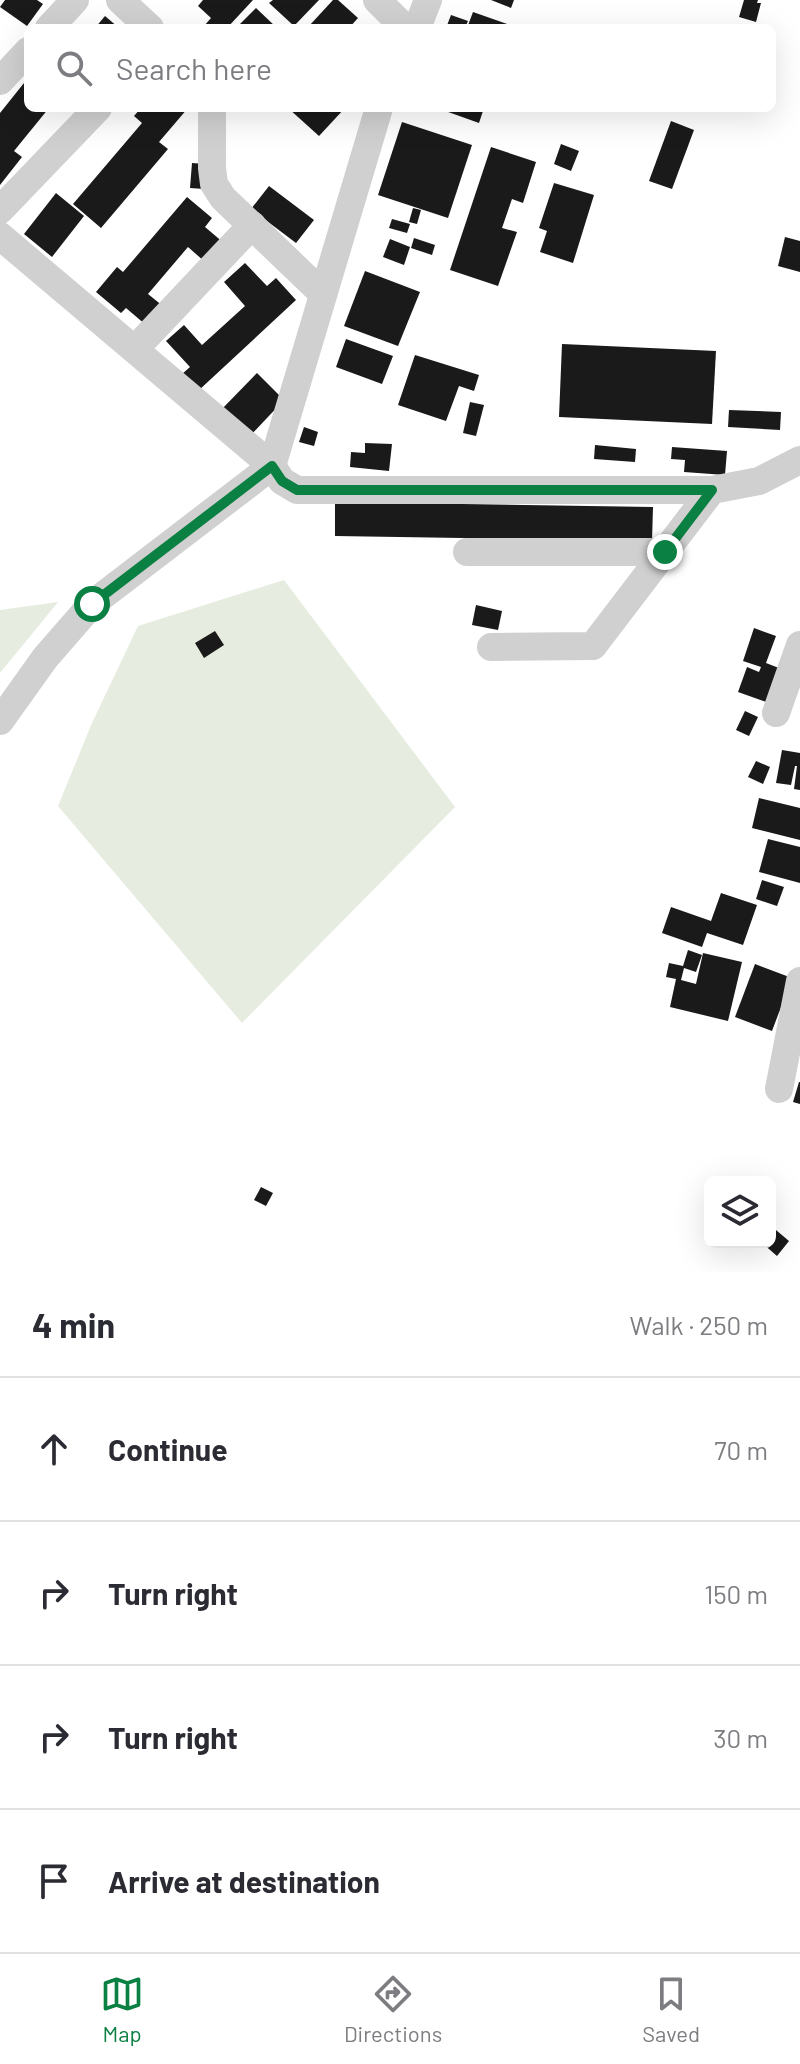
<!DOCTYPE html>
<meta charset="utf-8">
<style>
:root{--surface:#fff;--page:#f2f2f3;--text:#2b2b33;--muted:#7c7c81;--line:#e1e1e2;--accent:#0b8043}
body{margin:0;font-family:Barlow,sans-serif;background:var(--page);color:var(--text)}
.controls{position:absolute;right:24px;bottom:24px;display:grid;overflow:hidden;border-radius:12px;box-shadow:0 8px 32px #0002}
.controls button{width:72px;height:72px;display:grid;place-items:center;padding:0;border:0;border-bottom:2px solid var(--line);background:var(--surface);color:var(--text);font:40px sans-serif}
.stop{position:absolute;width:24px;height:24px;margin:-18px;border:6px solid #0b8043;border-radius:50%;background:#fff}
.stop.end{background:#0b8043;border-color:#fff;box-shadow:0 2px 8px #0008}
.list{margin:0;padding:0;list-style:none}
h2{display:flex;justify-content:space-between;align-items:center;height:104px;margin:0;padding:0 32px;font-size:34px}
h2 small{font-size:26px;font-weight:400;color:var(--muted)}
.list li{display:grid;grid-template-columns:52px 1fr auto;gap:24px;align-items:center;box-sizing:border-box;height:144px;padding:0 32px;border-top:2px solid var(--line)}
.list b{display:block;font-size:30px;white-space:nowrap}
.list em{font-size:26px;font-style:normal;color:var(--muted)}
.icon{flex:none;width:44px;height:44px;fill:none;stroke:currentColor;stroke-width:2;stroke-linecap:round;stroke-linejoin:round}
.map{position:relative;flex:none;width:800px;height:1272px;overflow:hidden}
.search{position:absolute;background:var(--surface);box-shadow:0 8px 32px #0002;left:24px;right:24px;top:24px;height:88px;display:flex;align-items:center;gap:20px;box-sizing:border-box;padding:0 28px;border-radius:12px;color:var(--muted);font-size:30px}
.sheet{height:680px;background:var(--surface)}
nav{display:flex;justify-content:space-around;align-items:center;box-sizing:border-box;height:112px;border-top:2px solid var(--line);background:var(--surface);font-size:22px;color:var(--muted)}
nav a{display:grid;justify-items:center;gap:4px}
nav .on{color:var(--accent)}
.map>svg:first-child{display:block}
.green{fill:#e6ecdf}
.building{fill:#1a1a1a}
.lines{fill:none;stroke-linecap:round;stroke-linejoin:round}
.minor{stroke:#d0d0d0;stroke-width:28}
.route{stroke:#0b8043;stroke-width:10}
</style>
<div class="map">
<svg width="800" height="1272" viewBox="0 0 800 1272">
<rect width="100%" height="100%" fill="#fff"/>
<g class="green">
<polygon points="284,580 455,807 242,1023 58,806 92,723 138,626"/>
<polygon points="58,602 0,673 0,610"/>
</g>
<g class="building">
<polygon points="5,0 37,0 43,4 27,26 0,7"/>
<polygon points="203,0 253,0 227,28 204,26 211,18 198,6"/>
<polygon points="273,0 319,0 294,26 269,3"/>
<polygon points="333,0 338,0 358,18 349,28 311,28 309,26"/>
<polygon points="491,0 514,0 511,8"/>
<polygon points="744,0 758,0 757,3 761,3 756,22 739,17"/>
<polygon points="256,8 277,28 236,28"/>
<polygon points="473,12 510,25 509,28 467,28"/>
<polygon points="451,15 468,21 465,28 446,28"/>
<polygon points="105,16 119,28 95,28"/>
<polygon points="28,78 28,108 49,108 14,151 22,157 0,185 0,113"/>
<polygon points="141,108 188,108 159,142 168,149 101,228 73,204 142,123 134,116"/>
<polygon points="288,108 345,108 319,136"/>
<polygon points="437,108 484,108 479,123"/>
<polygon points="671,121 694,130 672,189 649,181"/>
<polygon points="402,122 472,145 448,218 378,195"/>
<polygon points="561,144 579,151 571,171 554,164"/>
<polygon points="491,147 536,162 523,203 512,199 502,228 517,232 498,286 450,270"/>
<polygon points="192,163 206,164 204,189 190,188"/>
<polygon points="554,183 594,195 573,263 540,252 547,231 539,228"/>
<polygon points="269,186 314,220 296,243 251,209"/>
<polygon points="56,193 84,216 52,257 24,234"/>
<polygon points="187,197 212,218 205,227 231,249 213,269 188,247 148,294 169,311 153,331 126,308 121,313 96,292 117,267 123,272"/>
<polygon points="413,208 421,210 417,224 409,222"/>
<polygon points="392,219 410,224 407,233 389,228"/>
<polygon points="785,237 800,241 800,272 778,266"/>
<polygon points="414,238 435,245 432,255 411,248"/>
<polygon points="390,239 410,247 404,265 383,257"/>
<polygon points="245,263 267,286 276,278 296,300 198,391 182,374 190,367 166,341 184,325 202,345 245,306 224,282"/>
<polygon points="365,271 420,292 398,346 344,326"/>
<polygon points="346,339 393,356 382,384 336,367"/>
<polygon points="562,344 716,351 712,424 559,417"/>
<polygon points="415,355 479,375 474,391 459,386 446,421 398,405"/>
<polygon points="257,373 284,400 249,437 221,410"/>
<polygon points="470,402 484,405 476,436 463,433"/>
<polygon points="729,410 781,412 780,430 728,427"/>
<polygon points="304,427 318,432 314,446 299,442"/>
<polygon points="365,443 392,444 389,471 350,467 351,452 365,453"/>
<polygon points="595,445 636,449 635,462 594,459"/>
<polygon points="672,447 727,451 725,475 684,472 685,460 671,459"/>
<polygon points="335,502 653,507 652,541 335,536"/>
<polygon points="476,605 502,611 498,630 472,625"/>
<polygon points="754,628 776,636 766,663 784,670 772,704 738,692 747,667 759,672 761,667 743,661"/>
<polygon points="215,631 224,645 204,658 195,643"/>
<polygon points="745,711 758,717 749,736 736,730"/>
<polygon points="782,750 800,753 800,790 794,789 797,766 795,766 791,785 776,783"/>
<polygon points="756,761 770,767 763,784 748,777"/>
<polygon points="759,798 800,808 800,840 752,828"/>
<polygon points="768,839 800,847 800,883 759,872"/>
<polygon points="762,880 784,887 777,906 756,899"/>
<polygon points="721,893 757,905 743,945 707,933 702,947 662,933 671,907 711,921"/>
<polygon points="688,950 702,955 696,972 684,968 681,980 696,984 703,953 742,962 728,1021 670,1007 676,979 666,977 669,963 683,966"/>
<polygon points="755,964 792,978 772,1031 735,1017"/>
<polygon points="799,1082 800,1082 800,1104 793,1102"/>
<polygon points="261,1187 273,1193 266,1206 254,1200"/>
<polygon points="770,1225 789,1241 777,1256 761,1242 770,1242"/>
</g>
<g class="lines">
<g class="minor">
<polyline points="120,0 150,28"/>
<polyline points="377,0 405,28"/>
<polyline points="49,28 75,0"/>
<polyline points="417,28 428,0"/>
<polyline points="0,81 28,51"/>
<polyline points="212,108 212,168 214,184 223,198 323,294"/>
<polyline points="0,210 98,108"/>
<polyline points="0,236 272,466 282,481 297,490 712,490 759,481 800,460"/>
<polyline points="135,349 252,225"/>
<polyline points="467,552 665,552"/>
<polyline points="491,647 593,646 712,490"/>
<polyline points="776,713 800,645"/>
<polyline points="0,721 45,658 92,604 272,466 379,108"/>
<polyline points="779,1089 800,981"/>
</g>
</g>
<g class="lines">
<polyline class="route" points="92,604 272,466 282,481 297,490 712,490 665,552"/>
</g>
</svg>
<div class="controls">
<button><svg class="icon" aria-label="layers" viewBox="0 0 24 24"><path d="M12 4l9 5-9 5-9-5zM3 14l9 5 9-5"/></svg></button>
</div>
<div class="stop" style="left:92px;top:604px"></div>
<div class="stop end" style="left:665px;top:552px"></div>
<div class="search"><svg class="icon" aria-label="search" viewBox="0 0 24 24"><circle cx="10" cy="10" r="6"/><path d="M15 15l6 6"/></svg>Search here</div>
</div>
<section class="sheet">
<h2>4 min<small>Walk · 250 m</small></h2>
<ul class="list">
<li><svg class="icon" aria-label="ahead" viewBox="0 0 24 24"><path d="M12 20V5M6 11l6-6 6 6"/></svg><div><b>Continue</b></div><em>70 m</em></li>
<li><svg class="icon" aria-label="right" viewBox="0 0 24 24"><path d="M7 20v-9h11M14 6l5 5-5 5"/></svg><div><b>Turn right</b></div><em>150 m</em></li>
<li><svg class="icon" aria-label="right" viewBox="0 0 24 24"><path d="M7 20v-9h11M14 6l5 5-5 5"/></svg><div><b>Turn right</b></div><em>30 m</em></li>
<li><svg class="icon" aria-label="arrive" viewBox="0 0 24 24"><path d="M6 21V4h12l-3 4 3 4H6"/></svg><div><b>Arrive at destination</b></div></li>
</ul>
</section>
<nav>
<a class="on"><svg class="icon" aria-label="map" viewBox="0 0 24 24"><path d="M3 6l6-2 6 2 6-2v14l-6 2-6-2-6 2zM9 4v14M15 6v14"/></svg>Map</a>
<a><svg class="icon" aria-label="directions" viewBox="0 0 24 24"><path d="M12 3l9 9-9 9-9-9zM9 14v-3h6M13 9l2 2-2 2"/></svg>Directions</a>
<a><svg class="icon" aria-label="saved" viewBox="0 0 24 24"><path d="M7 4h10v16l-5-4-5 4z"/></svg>Saved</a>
</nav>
